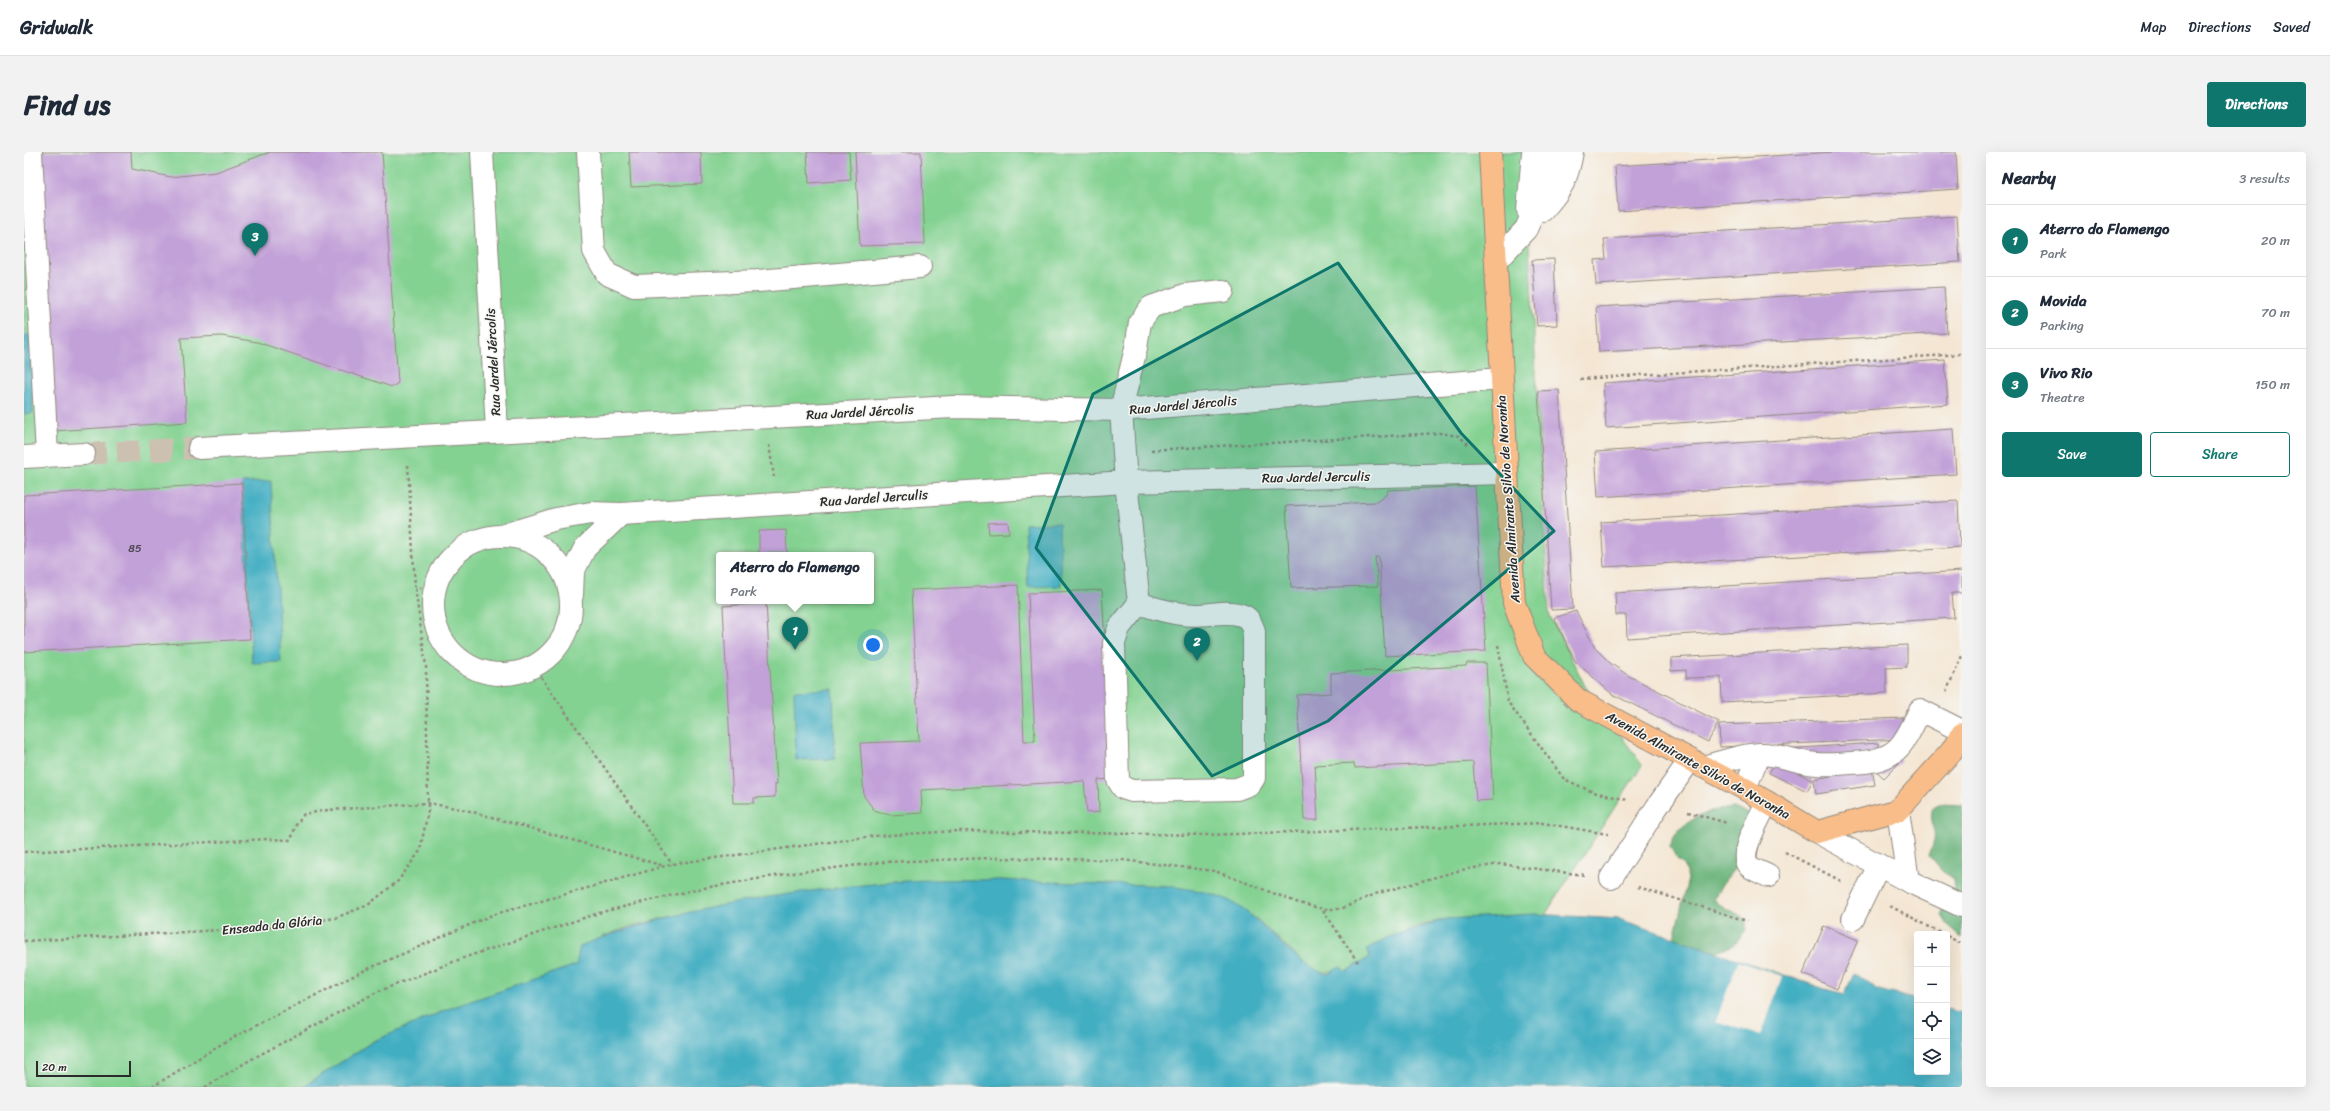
<!DOCTYPE html>
<meta charset="utf-8">
<style>
:root{--surface:#fff;--page:#f2f2f3;--text:#1f2937;--muted:#747a83;--line:#e0e1e3;--accent:#0f766e}
body{margin:0;font-family:Sriracha,sans-serif;background:var(--page);color:var(--text)}
.controls{position:absolute;right:12px;bottom:12px;display:grid;overflow:hidden;border-radius:4px;box-shadow:0 4px 16px #0002}
.controls button{width:36px;height:36px;display:grid;place-items:center;padding:0;border:0;border-bottom:1px solid var(--line);background:var(--surface);color:var(--text);font:20px sans-serif}
.scale{position:absolute;left:12px;bottom:10px;width:95px;box-sizing:border-box;padding-left:4px;border:2px solid #2b2b2b;border-top:0;font-size:11px;line-height:14px;white-space:nowrap;color:#2b2b2b;-webkit-text-stroke:3px #f6f6f2;paint-order:stroke}
.you{position:absolute;left:849px;top:493px;width:14px;height:14px;margin:-10px;border:3px solid #fff;border-radius:50%;background:#1a73e8;box-shadow:0 0 0 6px #1a73e833}
.badge{display:grid;place-items:center;width:26px;height:26px;border-radius:50%;background:var(--accent);color:#fff;font-size:13px;font-weight:700}
.pin{position:absolute;translate:-50% -33px;filter:drop-shadow(0 1px 2px #0008)}
.pin::after{content:'';position:absolute;top:21px;width:14px;height:12px;background:inherit;clip-path:polygon(0 0,100% 0,50% 100%)}
.popup{position:absolute;left:692px;top:400px;width:158px;height:52px;box-sizing:border-box;display:grid;place-content:center;border-radius:4px;background:var(--surface);filter:drop-shadow(0 1px 3px #0005);font-size:13px;white-space:nowrap;color:var(--muted)}
.popup b{font-size:15px;color:var(--text)}
.popup::after{content:'';position:absolute;left:50%;top:100%;margin-left:-8px;border:8px solid transparent;border-top-color:var(--surface)}
.list{margin:0;padding:0;list-style:none}
h2{display:flex;justify-content:space-between;align-items:center;height:52px;margin:0;padding:0 16px;font-size:17px}
h2 small{font-size:13px;font-weight:400;color:var(--muted)}
.list li{display:grid;grid-template-columns:26px 1fr auto;gap:12px;align-items:center;box-sizing:border-box;height:72px;padding:0 16px;border-top:1px solid var(--line)}
.list b{display:block;font-size:15px;white-space:nowrap}
.list p{margin:0;font-size:13px;white-space:nowrap;color:var(--muted)}
.list em{font-size:13px;font-style:normal;color:var(--muted)}
.actions{display:flex;gap:8px;padding:12px 16px}
.actions a{flex:1;padding:9px 0;border:1px solid var(--accent);border-radius:4px;text-align:center;font-size:14px;color:var(--accent)}
.actions .main{background:var(--accent);color:#fff}
.icon{flex:none;width:22px;height:22px;fill:none;stroke:currentColor;stroke-width:2;stroke-linecap:round;stroke-linejoin:round}
.map{position:relative;flex:none;width:1938px;height:935px;overflow:hidden;border-radius:4px}
header{display:flex;align-items:center;gap:24px;box-sizing:border-box;height:56px;padding:0 20px;background:var(--surface);border-bottom:1px solid var(--line)}
header strong{font-size:19px}
nav{display:flex;gap:22px;margin-inline-start:auto;font-size:14px}
.intro{display:flex;align-items:center;justify-content:space-between;box-sizing:border-box;height:96px;padding:0 24px}
h1{margin:0;font-size:28px}
.button{padding:10px 18px;border-radius:4px;background:var(--accent);color:#fff;font-size:14px;font-weight:700}
main{display:flex;gap:24px;padding:0 24px}
aside{flex:1;background:var(--surface);border-radius:4px;box-shadow:0 4px 16px #0002}
.map>svg:first-child{display:block}
.green{fill:#83d291;stroke:#577e5e;fill-rule:evenodd}
.forest{fill:#6ab47b;stroke:#4a7053}
.water{fill:#43aec2;stroke:#376c76}
.pier{fill:#f4e6d3}
.building{fill:#c2a0d8}
.lines{fill:none;stroke-linecap:round;stroke-linejoin:round}
.minor-tunnel{stroke:#ccc1b1;stroke-width:22;stroke-dasharray:22 11;stroke-linecap:butt}
.minor-casing{stroke:#90887f;stroke-width:24}
.major-casing{stroke:#90887f;stroke-width:24}
.path{stroke:#90887f;stroke-width:2.5;stroke-dasharray:3 3;stroke-linecap:butt}
.minor{stroke:#fff;stroke-width:22}
.major{stroke:#f8bd89;stroke-width:22}
.marked{fill:#0f766e;fill-opacity:0.2;stroke:#0f766e;stroke-width:3;stroke-linejoin:round}
.labels{text-anchor:middle;dominant-baseline:central;stroke-width:3;stroke-linejoin:round;paint-order:stroke}
.number-label{font-size:11px;fill:#514856}
.street-label{font-size:13px;fill:#2b2b2b;stroke:#f6f6f2}
</style>
<header>
<strong>Gridwalk</strong>
<nav><a>Map</a><a>Directions</a><a>Saved</a></nav>
</header>
<div class="intro"><h1>Find us</h1><a class="button">Directions</a></div>
<main>
<div class="map">
<svg width="1938" height="935" viewBox="0 0 1938 935">
<rect width="100%" height="100%" fill="#f6f6f2"/>
<filter id="ink" filterUnits="userSpaceOnUse"><feTurbulence type="fractalNoise" baseFrequency=".025" numOctaves="2"/><feDisplacementMap in="SourceGraphic" scale="8" xChannelSelector="R" yChannelSelector="G"/><feConvolveMatrix kernelMatrix="1 2 1 2 8 2 1 2 1" color-interpolation-filters="sRGB"/></filter>
<filter id="wash" filterUnits="userSpaceOnUse"><feTurbulence type="fractalNoise" baseFrequency=".012" numOctaves="4" result="noise"/><feDisplacementMap in="SourceGraphic" scale="16" xChannelSelector="R" yChannelSelector="G"/><feGaussianBlur stdDeviation="0.9" result="paint"/><feColorMatrix in="noise" values="0 0 0 0 0 0 0 0 0 0 0 0 0 0 0 0 0 1.4 0 .05"/><feComposite in="paint" operator="in"/></filter>
<g filter="url(#wash)">
<rect width="100%" height="100%" fill="#f4e6d3"/>
<path class="green" d="M0,0H1500L1525,462L1561,534L1618,613L1521,763L1422,767L1391,775L1342,798L1346,805L1321,820H1295L1284,815L1233,767L1150,734L1074,732L802,737L715,751L644,765L605,775L580,784L552,813L424,857L348,890L279,935H0ZM695,403H847V449H695Z"/>
<g class="forest">
<path d="M1915,652L1938,653V786L1924,774L1918,762L1922,748L1931,738L1930,727L1918,719L1905,704C1907,697 1912,687 1910,679C1907,669 1906,669 1907,657Z"/>
<path d="M1708,656L1723,661L1731,671L1715,711L1698,732L1690,747C1699,758 1711,758 1722,768V778C1697,812 1683,798 1650,786L1664,727L1659,712L1653,707L1646,694C1655,668 1683,659 1708,656Z"/>
</g>
<g class="water">
<polygon points="0,183 5,183 9,261 0,262"/>
<polygon points="247,329 257,510 228,511 218,331"/>
<polygon points="1035,371 1037,434 1004,435 1001,372"/>
<polygon points="809,537 811,607 772,608 770,539"/>
<path d="M977,728C1011,729 1046,731 1080,732C1119,733 1160,732 1197,745C1236,759 1269,816 1305,822L1316,814L1322,820L1346,805L1342,798L1365,785L1422,767L1511,762L1595,767L1801,837L1821,842L1830,820L1852,837L1893,848V920H1923V857L1938,861V935H279L348,890L424,857L552,813L556,794C655,754 776,738 882,729C914,727 945,728 977,728Z"/>
</g>
<polygon class="pier" points="1714,809 1758,824 1737,884 1692,869"/>
<g id="blocks">
<g class="building">
<polygon points="12,0 107,0 108,17 147,25 192,20 246,0 358,0 374,231 368,235 233,190 198,184 157,186 163,270 29,279"/>
<polygon points="605,0 677,0 678,32 607,35"/>
<polygon points="783,0 825,0 827,28 785,31"/>
<polygon points="831,0 897,0 901,92 836,94"/>
<polygon points="1810,0 1932,0 1934,37 1594,59 1591,14"/>
<polygon points="1933,64 1936,110 1572,133 1570,108 1582,107 1580,87"/>
<polygon points="1530,107 1533,173 1513,174 1508,108"/>
<polygon points="1920,135 1923,181 1575,200 1572,155"/>
<polygon points="1921,208 1924,252 1582,276 1579,231"/>
<polygon points="1535,238 1549,457 1527,458 1514,239"/>
<polygon points="1929,277 1932,322 1574,345 1571,300"/>
<polygon points="218,331 226,487 0,500 0,343"/>
<polygon points="1451,334 1462,499 1361,504 1355,405 1351,405 1354,434 1267,436 1262,354 1352,350 1362,343 1364,338"/>
<polygon points="1934,349 1936,395 1580,415 1577,370"/>
<polygon points="984,370 985,381 965,382 964,371"/>
<polygon points="762,378 763,401 735,402 735,379"/>
<polygon points="1938,419 1938,441 1928,441 1930,466 1603,486 1602,463 1592,463 1591,441"/>
<polygon points="994,433 1000,589 1011,589 1004,441 1078,438 1087,594 1087,627 1074,628 1075,660 1063,661 1060,629 897,638 898,661 866,663 850,658 840,644 836,591 895,589 887,438"/>
<polygon points="742,451 753,632 751,632 751,645 730,646 730,651 709,651 699,454"/>
<polygon points="1552,459 1571,496 1586,511 1605,524 1695,570 1684,590 1588,542 1551,509 1530,466"/>
<polygon points="1883,493 1883,515 1862,516 1863,541 1698,550 1697,525 1662,526 1662,518 1647,519 1647,506"/>
<polygon points="1443,511 1462,511 1469,648 1452,649 1449,610 1331,616 1330,611 1291,613 1294,668 1280,668 1273,543 1307,541 1307,521 1442,514"/>
<polygon points="1879,566 1880,587 1696,595 1695,573"/>
<polygon points="1854,591 1855,606 1761,612 1760,597"/>
<polygon points="1866,598 1877,609 1860,626 1849,616"/>
<polygon points="1751,610 1789,628 1783,639 1745,621"/>
<polygon points="1848,617 1851,633 1792,642 1790,627"/>
<polygon points="1800,774 1834,788 1813,837 1779,822"/>
</g>
</g>
</g>
<g filter="url(#ink)">
<use href="#blocks" fill-opacity="0" stroke="#90887f" stroke-width="1"/>
<g class="lines">
<polyline class="minor-tunnel" points="60,302 175,296"/>
<defs>
<g id="minor">
<polyline points="7,0 23,303"/>
<polyline points="458,0 473,279"/>
<polyline points="564,0 570,99 583,122 610,134 734,129 896,115"/>
<path d="M1519,58C1538,36 1543,29 1548,0"/>
<polyline points="1504,59 1509,0"/>
<polyline points="1472,109 1502,77 1524,27 1527,0"/>
<polyline points="175,296 929,255 1097,258 1477,227"/>
<polyline points="0,305 60,302"/>
<polyline points="597,362 1102,330 1483,321"/>
<polyline points="480,383 532,367 567,361 597,362 561,396 549,420 548,443"/>
<circle cx="478" cy="453" r="69"/>
<path d="M1115,451C1134,458 1153,463 1173,463C1187,463 1203,458 1217,463C1225,465 1227,471 1230,479V626L1226,632L1213,637L1108,639L1099,636L1094,628L1090,491L1095,476L1115,451L1102,330L1097,258L1112,196L1116,170L1127,155L1161,143L1199,139"/>
<path d="M1679,615C1698,610 1719,602 1739,602C1758,603 1775,611 1793,612C1804,613 1816,612 1827,611C1872,609 1878,597 1896,558L1938,579"/>
<polyline points="1721,637 1730,614 1737,602"/>
<path d="M1743,650C1737,664 1713,702 1725,714C1729,718 1739,721 1744,724"/>
<polyline points="1874,658 1884,729"/>
<polyline points="1793,680 1884,729 1938,754"/>
<polyline points="1587,726 1633,655 1666,608"/>
<polyline points="1829,767 1855,713"/>
</g>
<polyline id="major" points="1466,0 1490,451 1510,504 1554,548 1721,637 1793,680 1874,658 1927,600 1938,582"/>
</defs>
<use href="#minor" class="minor-casing"/>
<use href="#major" class="major-casing"/>
<g class="path">
<polyline points="1556,227 1938,202"/>
<polyline points="745,293 750,325"/>
<polyline points="1127,298 1415,281 1435,284 1446,294"/>
<polyline points="384,313 391,435 410,438"/>
<polyline points="1474,493 1484,550 1540,627 1569,640 1604,648"/>
<polyline points="510,515 648,712"/>
<polyline points="1922,540 1938,504"/>
<polyline points="1664,660 1703,671"/>
<polyline points="0,700 244,687 267,688 272,673 280,662 304,658 404,651 442,658 640,714"/>
<polyline points="1761,700 1817,729"/>
<polyline points="1614,735 1723,769"/>
<polyline points="1866,754 1919,782"/>
<polyline points="1299,758 1335,812"/>
<polyline points="1923,784 1938,792"/>
<polyline points="0,789 251,775 311,766 344,753 374,729 396,699 404,659 402,514 391,435"/>
<polyline points="128,935 204,888 337,820 468,763 648,712 849,684 933,679 1183,683 1519,671 1584,682"/>
<polyline points="181,935 226,908 353,840 439,806 578,760 674,737 769,721 860,710 967,706 1098,708 1191,719 1275,751 1299,757 1317,757 1351,742 1437,718 1476,712 1560,723"/>
</g>
<use href="#minor" class="minor"/>
<use href="#major" class="major"/>
</g>
</g>
<path class="marked" d="M1314,111L1437,281L1530,379L1304,569L1188,624L1012,396L1069,242Z"/>
<g class="labels">
<g class="number-label">
<text x="111" y="396">85</text>
</g>
<g class="street-label">
<text transform="translate(469 210) rotate(-93)">Rua Jardel Jércolis</text>
<text transform="translate(1159 253) rotate(-5)">Rua Jardel Jércolis</text>
<text transform="translate(836 260) rotate(-3)">Rua Jardel Jércolis</text>
<text transform="translate(1292 325) rotate(-1)">Rua Jardel Jerculis</text>
<text transform="translate(850 346) rotate(-4)">Rua Jardel Jerculis</text>
<text transform="translate(1484 347) rotate(-94)">Avenida Almirante Silvio de Noronha</text>
<text transform="translate(1674 613) rotate(29)">Avenida Almirante Silvio de Noronha</text>
<text transform="translate(248 773) rotate(-6)">Enseada da Glória</text>
</g>
</g>
</svg>
<div class="controls">
<button>+</button>
<button>−</button>
<button><svg class="icon" aria-label="locate" viewBox="0 0 24 24"><circle cx="12" cy="12" r="6"/><path d="M12 2v4M12 18v4M2 12h4M18 12h4"/></svg></button>
<button><svg class="icon" aria-label="layers" viewBox="0 0 24 24"><path d="M12 4l9 5-9 5-9-5zM3 14l9 5 9-5"/></svg></button>
</div>
<div class="scale">20 m</div>
<div class="you"></div>
<div class="pin badge" style="left:771px;top:498px">1</div>
<div class="popup"><b>Aterro do Flamengo</b>Park</div>
<div class="pin badge" style="left:1173px;top:509px">2</div>
<div class="pin badge" style="left:231px;top:104px">3</div>
</div>
<aside>
<h2>Nearby<small>3 results</small></h2>
<ul class="list">
<li><span class="badge">1</span><div><b>Aterro do Flamengo</b><p>Park</p></div><em>20 m</em></li>
<li><span class="badge">2</span><div><b>Movida</b><p>Parking</p></div><em>70 m</em></li>
<li><span class="badge">3</span><div><b>Vivo Rio</b><p>Theatre</p></div><em>150 m</em></li>
</ul>
<div class="actions"><a class="main">Save</a><a>Share</a></div>
</aside>
</main>
